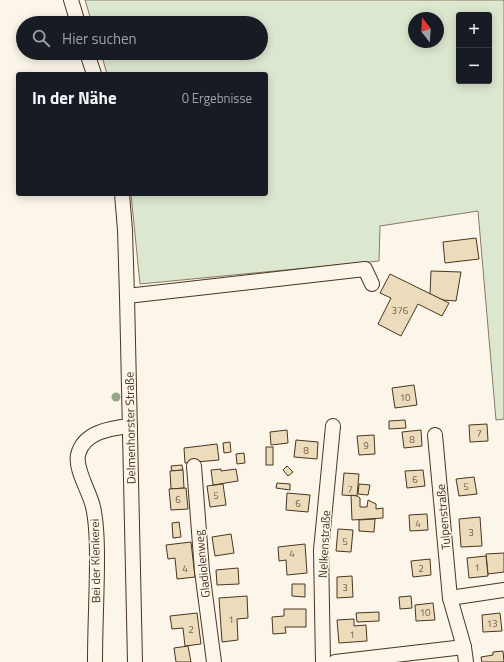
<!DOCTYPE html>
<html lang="de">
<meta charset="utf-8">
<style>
:root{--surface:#171b24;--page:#242831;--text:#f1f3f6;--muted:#9ea1a6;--line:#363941}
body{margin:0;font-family:"Titillium Web",sans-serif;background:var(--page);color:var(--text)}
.controls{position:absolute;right:12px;top:12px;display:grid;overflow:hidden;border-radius:4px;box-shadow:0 2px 10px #0003}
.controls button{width:36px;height:36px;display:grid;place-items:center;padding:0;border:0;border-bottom:1px solid var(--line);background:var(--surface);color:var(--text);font:20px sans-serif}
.compass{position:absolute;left:408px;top:12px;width:36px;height:36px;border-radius:50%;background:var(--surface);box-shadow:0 2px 10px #0003;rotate:343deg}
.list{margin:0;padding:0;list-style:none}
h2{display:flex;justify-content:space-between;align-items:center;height:52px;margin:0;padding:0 16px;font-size:17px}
h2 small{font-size:13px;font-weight:400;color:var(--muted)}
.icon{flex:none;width:22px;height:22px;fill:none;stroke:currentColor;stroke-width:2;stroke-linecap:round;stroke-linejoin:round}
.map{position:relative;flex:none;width:504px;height:662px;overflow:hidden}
.search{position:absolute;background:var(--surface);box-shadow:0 2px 10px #0003;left:16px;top:16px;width:252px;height:44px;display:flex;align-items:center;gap:10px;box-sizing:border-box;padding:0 14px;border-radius:22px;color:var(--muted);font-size:15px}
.panel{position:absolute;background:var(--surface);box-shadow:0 2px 10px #0003;left:16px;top:72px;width:252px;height:124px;border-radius:4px}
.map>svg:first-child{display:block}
.green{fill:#dce7d0;stroke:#887966;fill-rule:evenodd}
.building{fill:#ecdcbc;stroke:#4a3520}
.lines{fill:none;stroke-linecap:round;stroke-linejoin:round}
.minor-casing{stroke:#4a3520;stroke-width:16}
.minor{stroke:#fbf6e9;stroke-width:14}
.tree{fill:#96a887}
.labels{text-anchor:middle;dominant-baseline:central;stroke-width:3;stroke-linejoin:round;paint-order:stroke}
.number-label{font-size:10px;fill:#725f47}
.street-label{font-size:12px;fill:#4a3520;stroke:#fbf6e9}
</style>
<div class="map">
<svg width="504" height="662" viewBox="0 0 504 662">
<rect width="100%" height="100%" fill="#fbf6e9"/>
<path class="green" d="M85,0H504V419L496,420L478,211L380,226L379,261L140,284L131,194H266V74H107L101,53H261V23H92ZM459,15H489V81H459ZM414,18H438V42H414Z"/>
<g class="building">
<polygon points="476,238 479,259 445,263 443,242"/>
<polygon points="431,271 461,272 456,301 443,300 430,294"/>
<polygon points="390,274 449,303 442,316 418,304 401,336 378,324 391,298 380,293"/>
<polygon points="414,385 417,405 395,408 392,388"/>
<polygon points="405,420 406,428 389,429 389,421"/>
<polygon points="487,424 488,441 470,442 469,425"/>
<polygon points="287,430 288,443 271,445 270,432"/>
<polygon points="421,430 422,446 404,448 402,432"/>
<polygon points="374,435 375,454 359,455 357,436"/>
<polygon points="296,440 318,442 317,459 294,457"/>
<polygon points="230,442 231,452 224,453 223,443"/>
<polygon points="217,444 219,460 185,463 184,448"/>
<rect x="266" y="447" width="7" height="18"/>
<polygon points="244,453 245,463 237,464 236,454"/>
<polygon points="182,465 183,470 172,471 171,466"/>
<polygon points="287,466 293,472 288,476 283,470"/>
<polygon points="221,469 221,471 236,469 238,481 213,485 211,470"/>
<polygon points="183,470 184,488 171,489 170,471"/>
<polygon points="423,470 425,486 407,488 405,471"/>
<polygon points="344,473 359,474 357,496 342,495"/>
<polygon points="474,477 477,494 459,496 456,479"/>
<polygon points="277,483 290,484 290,490 276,488"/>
<polygon points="223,484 226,505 210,507 207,486"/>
<polygon points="359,484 370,485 368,495 358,494"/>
<polygon points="186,488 188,509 171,510 169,489"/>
<polygon points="287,493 310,495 308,512 286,510"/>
<polygon points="351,495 357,496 360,498 360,507 367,507 368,500 376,504 376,509 383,508 383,518 352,520"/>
<polygon points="427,514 428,530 410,531 409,515"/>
<polygon points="480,517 482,546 461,547 459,519"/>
<polygon points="375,519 374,532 359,531 359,520"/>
<polygon points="179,522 181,537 173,538 172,523"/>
<polygon points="338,529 353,530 351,552 336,551"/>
<polygon points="231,534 234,553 215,556 212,537"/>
<polygon points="191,542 195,577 177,579 175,558 168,559 166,545"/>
<polygon points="305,544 307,573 287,575 286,560 279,561 278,547"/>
<polygon points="504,553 504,572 488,574 486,554"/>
<polygon points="486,556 488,576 469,578 467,558"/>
<polygon points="430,559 431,575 413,577 411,561"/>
<polygon points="238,568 239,584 217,585 216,570"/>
<polygon points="352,576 353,597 337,598 337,577"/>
<polygon points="292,584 305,584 305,597 292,596"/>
<polygon points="247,596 248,618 237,619 238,640 222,642 219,598"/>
<polygon points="411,596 412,608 400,609 399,597"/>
<polygon points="433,603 435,620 416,621 415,605"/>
<polygon points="284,609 306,609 306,627 285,627 286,633 273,634 272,617 284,616"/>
<polygon points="379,612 379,621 357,622 356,613"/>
<polygon points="197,613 201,644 185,646 183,628 172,629 170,616"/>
<polygon points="500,613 502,631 483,632 482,615"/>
<polygon points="354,619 354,626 366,625 367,641 339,643 337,620"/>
<polygon points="188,646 191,662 176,662 174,648"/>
<polygon points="503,651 504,662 482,662 481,657 493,655 493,652"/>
</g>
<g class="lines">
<defs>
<g id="minor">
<polyline points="71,0 78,23"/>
<polyline points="87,53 94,74"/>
<polyline points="122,194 125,230 127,296 135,662"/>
<polyline points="127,296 365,269 372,284"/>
<polyline points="435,435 450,598"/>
<polyline points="194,466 202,571 214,662"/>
<polyline points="464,647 466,662"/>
<path d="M95,662C95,628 97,593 97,558C97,541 97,524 93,507C90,492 75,470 78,455C83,432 111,428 130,426"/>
<polyline points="323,662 321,550 333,426"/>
<polyline points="335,662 464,647 450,598 504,590"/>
</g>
</defs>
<use href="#minor" class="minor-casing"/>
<use href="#minor" class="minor"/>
</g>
<circle class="tree" cx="116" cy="397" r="4.5"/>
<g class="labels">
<g class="number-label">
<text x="400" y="310">376</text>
<text x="405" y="397">10</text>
<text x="479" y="433">7</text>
<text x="412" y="439">8</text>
<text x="366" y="445">9</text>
<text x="306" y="450">8</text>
<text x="415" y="479">6</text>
<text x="466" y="486">5</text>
<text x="350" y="489">7</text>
<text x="216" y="495">5</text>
<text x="178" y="499">6</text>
<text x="298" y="503">6</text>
<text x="418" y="523">4</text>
<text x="471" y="532">3</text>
<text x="345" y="541">5</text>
<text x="292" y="553">4</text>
<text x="477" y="567">1</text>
<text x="185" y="568">4</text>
<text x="421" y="568">2</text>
<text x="345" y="587">3</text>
<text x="425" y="612">10</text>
<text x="231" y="619">1</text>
<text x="492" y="623">13</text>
<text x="191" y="629">2</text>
<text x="352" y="634">1</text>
</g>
<g class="street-label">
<text transform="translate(130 428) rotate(-91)">Delmenhorster Straße</text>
<text transform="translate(443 517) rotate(-95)">Tulpenstraße</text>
<text transform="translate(324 544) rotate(-87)">Nelkenstraße</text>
<text transform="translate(95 561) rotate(-91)">Bei der Klenkerei</text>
<text transform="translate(202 564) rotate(-96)">Gladiolenweg</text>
</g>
</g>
</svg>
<div class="controls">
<button>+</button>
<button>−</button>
</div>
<svg class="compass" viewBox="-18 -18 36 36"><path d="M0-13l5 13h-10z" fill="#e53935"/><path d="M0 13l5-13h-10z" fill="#9ea1a6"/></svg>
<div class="search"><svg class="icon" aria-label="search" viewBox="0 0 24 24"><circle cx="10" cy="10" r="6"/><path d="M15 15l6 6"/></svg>Hier suchen</div>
<section class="panel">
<h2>In der Nähe<small>0 Ergebnisse</small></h2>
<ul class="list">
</ul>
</section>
</div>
